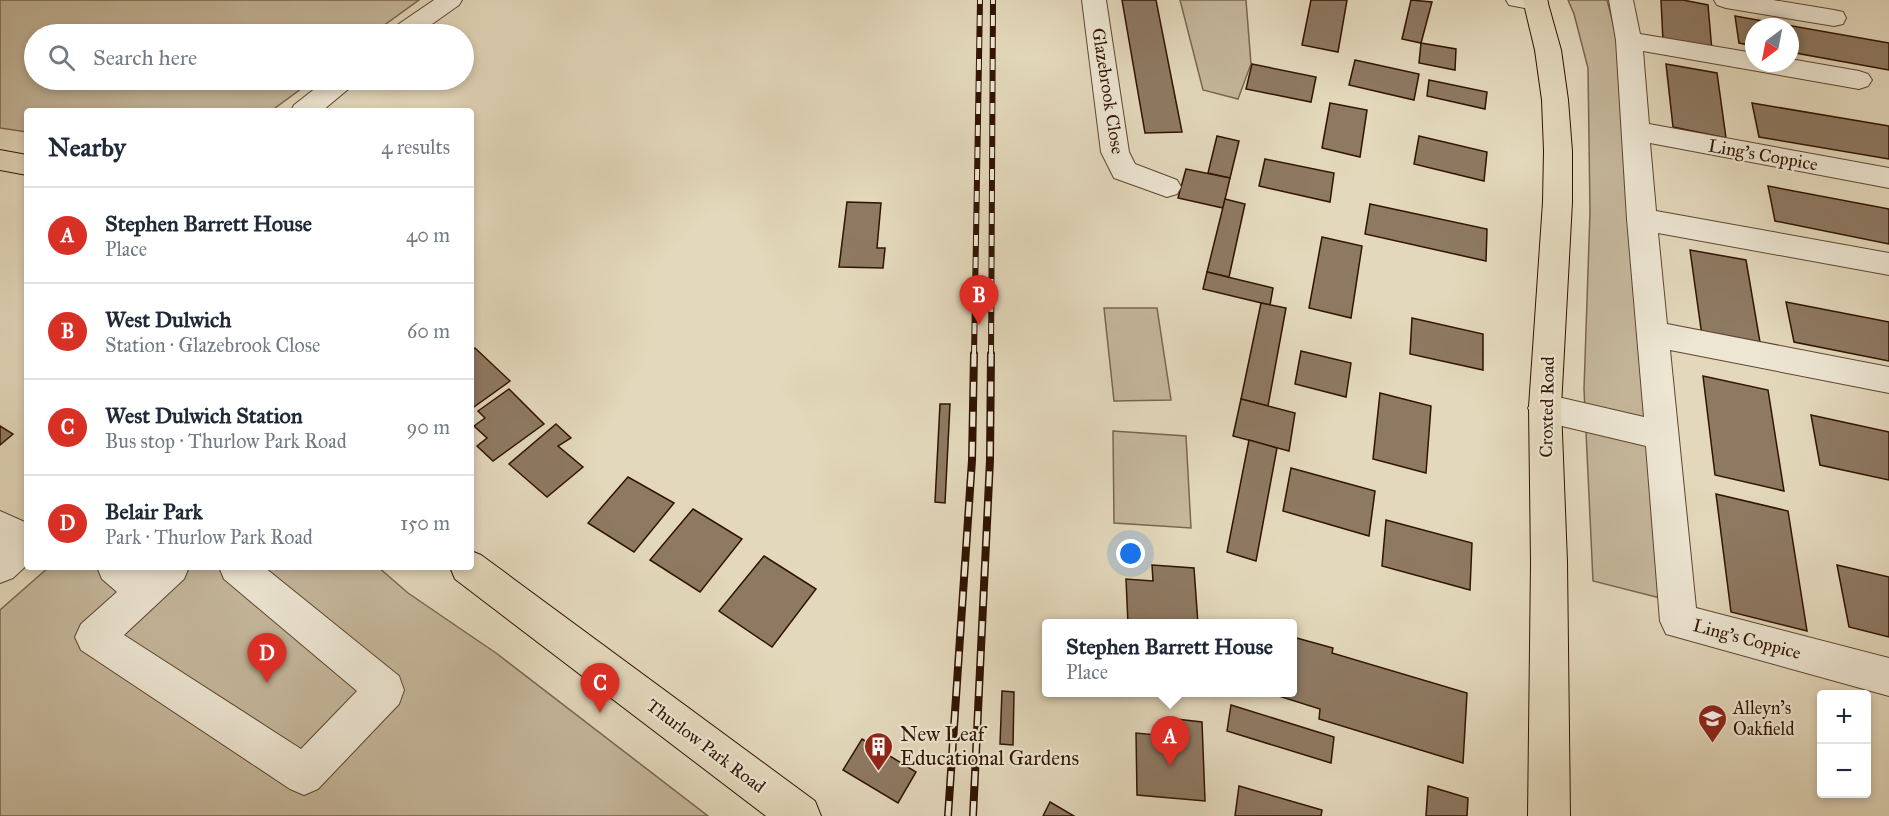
<!DOCTYPE html>
<meta charset="utf-8">
<style>
:root{--surface:#fff;--page:#f6f6f7;--text:#1f2937;--muted:#747a83;--line:#e0e1e3;--accent:#d93025}
body{margin:0;font-family:"IM FELL Great Primer",serif;background:var(--page);color:var(--text)}
.controls{position:absolute;right:18px;bottom:18px;display:grid;overflow:hidden;border-radius:6px;box-shadow:0 3px 9px #0003}
.controls button{width:54px;height:54px;display:grid;place-items:center;padding:0;border:0;border-bottom:2px solid var(--line);background:var(--surface);color:var(--text);font:30px sans-serif}
.compass{position:absolute;left:1745px;top:18px;width:54px;height:54px;border-radius:50%;background:var(--surface);box-shadow:0 3px 9px #0003;rotate:212deg}
.you{position:absolute;left:1131px;top:554px;width:21px;height:21px;margin:-15px;border:4px solid #fff;border-radius:50%;background:#1a73e8;box-shadow:0 0 0 9px #1a73e833}
.badge{display:grid;place-items:center;width:39px;height:39px;border-radius:50%;background:var(--accent);color:#fff;font-size:20px;font-weight:700}
.pin{position:absolute;translate:-50% -50px;filter:drop-shadow(0 2px 3px #0008)}
.pin::after{content:'';position:absolute;top:32px;width:21px;height:18px;background:inherit;clip-path:polygon(0 0,100% 0,50% 100%)}
.popup{position:absolute;left:1042px;top:619px;width:255px;height:78px;box-sizing:border-box;display:grid;place-content:center;border-radius:6px;background:var(--surface);filter:drop-shadow(0 2px 4px #0005);font-size:20px;white-space:nowrap;color:var(--muted)}
.popup b{font-size:22px;color:var(--text)}
.popup::after{content:'';position:absolute;left:50%;top:100%;margin-left:-12px;border:12px solid transparent;border-top-color:var(--surface)}
.list{margin:0;padding:0;list-style:none}
h2{display:flex;justify-content:space-between;align-items:center;height:78px;margin:0;padding:0 24px;font-size:26px}
h2 small{font-size:20px;font-weight:400;color:var(--muted)}
.list li{display:grid;grid-template-columns:39px 1fr auto;gap:18px;align-items:center;box-sizing:border-box;height:96px;padding:0 24px;border-top:2px solid var(--line)}
.list b{display:block;font-size:22px;white-space:nowrap}
.list p{margin:0;font-size:20px;white-space:nowrap;color:var(--muted)}
.list em{font-size:20px;font-style:normal;color:var(--muted)}
.icon{flex:none;width:33px;height:33px;fill:none;stroke:currentColor;stroke-width:2;stroke-linecap:round;stroke-linejoin:round}
.map{position:relative;flex:none;width:1889px;height:816px;overflow:hidden}
.search{position:absolute;background:var(--surface);box-shadow:0 3px 9px #0003;left:24px;top:24px;width:450px;height:66px;display:flex;align-items:center;gap:15px;box-sizing:border-box;padding:0 21px;border-radius:33px;color:var(--muted);font-size:22px}
.panel{position:absolute;background:var(--surface);box-shadow:0 3px 9px #0003;left:24px;top:108px;width:450px;height:462px;border-radius:6px}
.map>svg:first-child{display:block}
.green{fill:#c5b79b;stroke:#7b654e;stroke-width:1.5}
.building{fill:#8e7962;stroke:#311301;stroke-width:1.5}
.lines{fill:none;stroke-linecap:round;stroke-linejoin:round}
.minor-casing{stroke:#5e4430;stroke-width:2}
.major-casing{stroke:#311301;stroke-width:2}
.highway-casing{stroke:#311301;stroke-width:2}
.minor{fill:#ede6d3;fill-rule:evenodd}
.major{fill:#e3d8bb;fill-rule:evenodd}
.highway{fill:#e3d8bb;fill-rule:evenodd}
.rail-far1-casing{stroke:#311301;stroke-width:6}
.rail-casing{stroke:#311301;stroke-width:8}
.rail-far1{stroke:#ede6d3;stroke-width:4;stroke-dasharray:11;stroke-linecap:butt}
.rail{stroke:#ede6d3;stroke-width:5;stroke-dasharray:15;stroke-linecap:butt}
.labels{text-anchor:middle;dominant-baseline:central;stroke-width:4.5;stroke-linejoin:round;paint-order:stroke}
.street-label{font-size:18px;fill:#311301;stroke:#ede6d3}
.poi-label{font-size:18px;fill:#311301;stroke:#ede6d3;text-anchor:start}
.near-poi-label{font-size:21px;fill:#311301;stroke:#ede6d3;text-anchor:start}
</style>
<div class="map">
<svg width="1889" height="816" viewBox="0 0 1889 816">
<rect width="100%" height="100%" fill="#e3d8bb"/>
<filter id="stains"><feTurbulence type="fractalNoise" baseFrequency=".00333" numOctaves="4"/><feColorMatrix values="0 0 0 0 .2 0 0 0 0 .09 0 0 0 0 .02 0 0 0 .5 -.17"/></filter>
<radialGradient id="worn" r=".72"><stop offset=".6" stop-color="#630" stop-opacity="0"/><stop offset="1" stop-color="#630" stop-opacity=".3"/></radialGradient>
<g class="green">
<polygon points="0,0 419,0 372,34 34,34 34,80 313,80 271,111 27,111 27,132 0,128"/>
<polygon points="1180,0 1246,0 1251,64 1238,99 1203,90"/>
<polygon points="1568,0 1607,0 1617,38 1664,599 1593,581 1584,389 1590,212 1588,68 1574,14"/>
<polygon points="1104,308 1157,308 1171,400 1114,401"/>
<polygon points="1113,431 1186,436 1191,528 1114,523"/>
<polygon points="49,567 378,567 408,593 496,653 708,816 0,816 0,610"/>
</g>
<g class="building">
<polygon points="1122,0 1156,0 1182,132 1145,133"/>
<polygon points="1311,0 1347,0 1338,52 1302,45"/>
<polygon points="1411,0 1432,2 1421,43 1402,39"/>
<polygon points="1661,0 1683,0 1708,5 1712,51 1663,41"/>
<polygon points="1735,16 1889,43 1889,70 1790,52 1790,27 1754,27 1754,46 1739,43"/>
<polygon points="1421,43 1456,49 1455,70 1419,63"/>
<polygon points="1355,60 1419,74 1414,100 1349,85"/>
<polygon points="1252,64 1316,77 1311,102 1246,89"/>
<polygon points="1666,64 1717,73 1726,138 1673,127"/>
<polygon points="1429,80 1487,92 1485,109 1427,96"/>
<polygon points="1330,103 1367,110 1360,157 1322,148"/>
<polygon points="1752,103 1889,126 1889,159 1759,137"/>
<polygon points="1217,136 1239,141 1230,178 1208,173"/>
<polygon points="1419,136 1487,152 1484,181 1414,164"/>
<polygon points="1265,159 1334,173 1330,202 1259,186"/>
<polygon points="1186,169 1230,178 1223,208 1178,198"/>
<polygon points="1768,186 1889,209 1889,244 1775,221"/>
<polygon points="1225,199 1245,204 1229,277 1207,272"/>
<polygon points="847,202 881,203 877,248 885,248 883,268 839,267"/>
<polygon points="1370,204 1487,229 1486,261 1365,234"/>
<polygon points="1322,237 1362,246 1351,318 1309,308"/>
<polygon points="1690,250 1746,260 1761,348 1702,336"/>
<polygon points="1207,272 1273,288 1270,305 1203,289"/>
<polygon points="1786,302 1889,322 1889,361 1794,342"/>
<polygon points="1261,303 1286,308 1268,406 1241,399"/>
<polygon points="1412,318 1483,334 1483,370 1410,354"/>
<polygon points="475,348 510,381 471,409 471,351"/>
<polygon points="1301,351 1351,363 1346,397 1295,384"/>
<polygon points="1703,376 1768,390 1784,491 1715,475"/>
<polygon points="509,389 544,424 493,461 477,446 487,438 474,426 485,418 478,411"/>
<polygon points="1380,393 1431,406 1426,473 1373,459"/>
<polygon points="1241,399 1295,413 1289,451 1233,436"/>
<polygon points="940,404 950,404 945,503 935,502"/>
<polygon points="1811,415 1889,432 1889,480 1820,465"/>
<polygon points="556,424 571,438 558,446 583,467 547,497 509,464"/>
<polygon points="0,426 13,434 0,445"/>
<polygon points="1249,440 1277,448 1256,561 1227,552"/>
<polygon points="1291,468 1375,491 1369,536 1283,511"/>
<polygon points="628,477 674,503 634,552 588,523"/>
<polygon points="1716,494 1788,511 1807,631 1731,612"/>
<polygon points="693,509 742,539 700,592 650,560"/>
<polygon points="1386,520 1472,543 1470,590 1382,566"/>
<polygon points="764,556 816,589 772,647 719,611"/>
<polygon points="1152,565 1194,568 1198,624 1128,624 1126,579 1153,581"/>
<polygon points="1837,565 1889,577 1889,637 1849,627"/>
<polygon points="1293,637 1333,648 1332,653 1467,693 1463,763 1319,719 1320,709 1266,692 1293,692"/>
<polygon points="1002,691 1014,692 1013,745 1000,744"/>
<polygon points="1231,705 1334,737 1331,763 1227,731"/>
<polygon points="1176,719 1202,722 1205,801 1137,795 1136,733 1177,737"/>
<polygon points="862,739 916,772 898,803 843,770"/>
<polygon points="1239,786 1322,810 1321,816 1235,816"/>
<polygon points="1428,786 1468,798 1467,816 1426,816"/>
<polygon points="1050,802 1074,816 1043,816"/>
</g>
<g class="lines">
<defs>
<g id="minor">
<polygon points="434,0 462,0 459,5 418,34 390,34 393,28"/>
<polygon points="1082,0 1106,0 1129,152 1135,164 1177,180 1181,187 1177,194 1167,197 1114,178 1101,152"/>
<polygon points="1506,0 1547,0 1548,2 1545,7 1536,10 1509,5"/>
<polygon points="1609,0 1633,0 1640,34 1754,53 1754,63 1790,63 1790,59 1859,71 1868,74 1872,80 1868,86 1859,89 1643,51 1649,124 1889,168 1889,188 1650,143 1656,211 1889,253 1889,275 1658,233 1667,324 1889,367 1889,393 1670,350 1696,608 1889,658 1889,696 1666,634 1660,621 1646,446 1545,422 1533,418 1528,408 1533,398 1545,394 1644,417 1627,219 1616,40"/>
<polygon points="1714,0 1773,0 1834,10 1843,12 1846,18 1843,24 1834,26 1726,8 1717,5"/>
<polygon points="326,80 356,80 352,86 322,111 291,111 294,105"/>
<polygon points="0,511 27,523 27,565 13,578 0,583"/>
<polygon points="97,567 189,567 184,579 124,635 301,749 357,691 224,579 219,567 264,567 399,676 404,690 399,704 318,789 304,795 290,789 81,650 75,637 81,624 117,592 102,579"/>
</g>
<polygon id="major" points="1523,0 1547,0 1561,50 1568,100 1572,151 1572,202 1561,407 1567,562 1570,816 1528,816 1531,562 1529,407 1543,202 1544,151 1542,100 1535,50"/>
<g id="highway">
<polygon points="0,150 27,155 27,175 0,170"/>
<polygon points="471,551 481,555 815,801 821,816 766,816 455,579 450,567 471,567"/>
</g>
</defs>
<use href="#minor" class="minor-casing"/>
<use href="#major" class="major-casing"/>
<use href="#highway" class="highway-casing"/>
<use href="#minor" class="minor"/>
<use href="#major" class="major"/>
<use href="#highway" class="highway"/>
<defs>
<g id="rail-far1">
<polyline points="974,356 980,0"/>
<polyline points="991,356 993,0"/>
</g>
<g id="rail">
<polyline points="948,816 972,460 974,354"/>
<polyline points="973,816 990,460 991,354"/>
</g>
</defs>
<use href="#rail-far1" class="rail-far1-casing"/>
<use href="#rail" class="rail-casing"/>
<use href="#rail-far1" class="rail-far1"/>
<use href="#rail" class="rail"/>
</g>
<defs>
<symbol id="school-pin" viewBox="-11 -11 22 30"><path d="M0 17L-7.5 6A9.5 9.5 0 1 1 7.5 6Z" fill="#8f2418" stroke="#ede6d3"/><path d="M0-5L7-2L0 1L-7-2ZM-4 1L0 2.5L4 1V4Q0 6-4 4Z" fill="#fff"/></symbol>
<symbol id="building-pin" viewBox="-11 -11 22 30"><path d="M0 17L-7.5 6A9.5 9.5 0 1 1 7.5 6Z" fill="#8f2418" stroke="#ede6d3"/><path d="M-4-6H4V6H1V3H-1V6H-4ZM-2.5-4.3h1.7v1.8h-1.7ZM.8-4.3h1.7v1.8H.8ZM-2.5-1h1.7V.8h-1.7ZM.8-1h1.7V.8H.8Z" fill="#fff"/></symbol>
</defs>
<g fill-rule="evenodd">
<use href="#school-pin" x="1696" y="702" width="33" height="45"/>
<use href="#building-pin" x="862" y="730" width="33" height="45"/>
</g>
<g class="labels">
<g class="street-label">
<text transform="translate(1108 91) rotate(81)">Glazebrook Close</text>
<text transform="translate(1763 155) rotate(10)">Ling's Coppice</text>
<text transform="translate(1547 407) rotate(-89)">Croxted Road</text>
<text transform="translate(1747 639) rotate(15)">Ling's Coppice</text>
<text transform="translate(706 746) rotate(37)">Thurlow Park Road</text>
</g>
<g class="poi-label">
<text x="1733" y="708">Alleyn's<tspan x="1733" dy="21">Oakfield</tspan></text>
</g>
<g class="near-poi-label">
<text x="900" y="734">New Leaf<tspan x="900" dy="24">Educational Gardens</tspan></text>
</g>
</g>
<rect width="100%" height="100%" filter="url(#stains)"/>
<rect width="100%" height="100%" fill="url(#worn)"/>
</svg>
<div class="controls">
<button>+</button>
<button>−</button>
</div>
<svg class="compass" viewBox="-18 -18 36 36"><path d="M0-13l5 13h-10z" fill="#e53935"/><path d="M0 13l5-13h-10z" fill="#747a83"/></svg>
<div class="you"></div>
<div class="pin badge" style="left:1170px;top:766px">A</div>
<div class="popup"><b>Stephen Barrett House</b>Place</div>
<div class="pin badge" style="left:979px;top:325px">B</div>
<div class="pin badge" style="left:600px;top:713px">C</div>
<div class="pin badge" style="left:267px;top:683px">D</div>
<div class="search"><svg class="icon" aria-label="search" viewBox="0 0 24 24"><circle cx="10" cy="10" r="6"/><path d="M15 15l6 6"/></svg>Search here</div>
<section class="panel">
<h2>Nearby<small>4 results</small></h2>
<ul class="list">
<li><span class="badge">A</span><div><b>Stephen Barrett House</b><p>Place</p></div><em>40 m</em></li>
<li><span class="badge">B</span><div><b>West Dulwich</b><p>Station · Glazebrook Close</p></div><em>60 m</em></li>
<li><span class="badge">C</span><div><b>West Dulwich Station</b><p>Bus stop · Thurlow Park Road</p></div><em>90 m</em></li>
<li><span class="badge">D</span><div><b>Belair Park</b><p>Park · Thurlow Park Road</p></div><em>150 m</em></li>
</ul>
</section>
</div>
